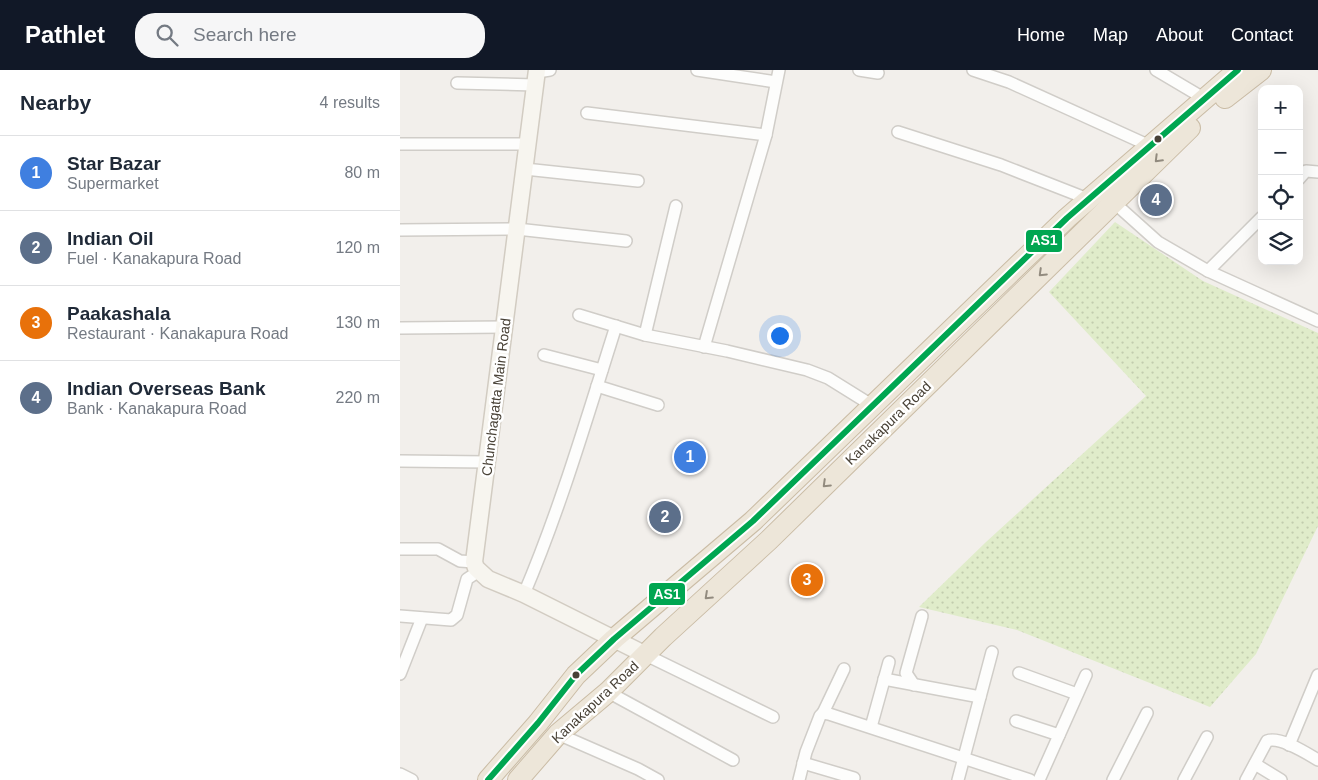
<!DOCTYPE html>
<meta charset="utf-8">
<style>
:root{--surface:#fff;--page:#f6f6f7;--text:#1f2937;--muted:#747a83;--line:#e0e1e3;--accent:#111827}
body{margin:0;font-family:Arial,sans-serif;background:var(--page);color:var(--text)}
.controls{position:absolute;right:15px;top:15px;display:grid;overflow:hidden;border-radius:10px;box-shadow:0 5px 20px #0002}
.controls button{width:45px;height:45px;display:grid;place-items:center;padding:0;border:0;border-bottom:1px solid var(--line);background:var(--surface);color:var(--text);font:25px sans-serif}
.you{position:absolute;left:379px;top:265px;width:18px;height:18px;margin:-12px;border:4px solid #fff;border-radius:50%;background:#1a73e8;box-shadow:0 0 0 8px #1a73e833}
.badge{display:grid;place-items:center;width:32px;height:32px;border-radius:50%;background:var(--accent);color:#fff;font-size:16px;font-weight:700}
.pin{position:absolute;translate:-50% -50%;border:2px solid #fff;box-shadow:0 1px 5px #0006}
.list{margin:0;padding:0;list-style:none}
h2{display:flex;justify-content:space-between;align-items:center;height:65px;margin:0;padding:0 20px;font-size:21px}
h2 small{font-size:16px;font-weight:400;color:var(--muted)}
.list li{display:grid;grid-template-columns:32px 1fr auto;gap:15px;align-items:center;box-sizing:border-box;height:75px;padding:0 20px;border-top:1px solid var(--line)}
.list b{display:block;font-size:19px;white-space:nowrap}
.list p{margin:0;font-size:16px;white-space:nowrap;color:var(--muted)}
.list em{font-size:16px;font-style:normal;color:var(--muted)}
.icon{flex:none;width:28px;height:28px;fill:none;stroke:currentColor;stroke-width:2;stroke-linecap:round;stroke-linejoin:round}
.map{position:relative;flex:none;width:918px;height:710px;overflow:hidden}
header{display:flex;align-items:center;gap:30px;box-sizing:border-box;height:70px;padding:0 25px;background:var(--accent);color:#fff}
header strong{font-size:24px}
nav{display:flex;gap:28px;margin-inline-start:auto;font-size:18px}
.search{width:350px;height:45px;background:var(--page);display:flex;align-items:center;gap:12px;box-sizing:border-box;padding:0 18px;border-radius:20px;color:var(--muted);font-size:19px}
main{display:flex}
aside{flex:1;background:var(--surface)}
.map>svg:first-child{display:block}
.grass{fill:url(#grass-dots)}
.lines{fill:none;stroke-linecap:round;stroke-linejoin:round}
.street-casing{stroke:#d0cdc8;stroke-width:14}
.secondary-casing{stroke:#d2ccc2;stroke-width:19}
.highway-casing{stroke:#cabca5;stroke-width:22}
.street{stroke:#fdfdfc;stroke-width:11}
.secondary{stroke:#f7f5ef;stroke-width:16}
.highway{stroke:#ede6d9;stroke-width:20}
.bus-1-casing{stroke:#fff;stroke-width:10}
.bus-1{stroke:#00a651;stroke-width:6}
.oneway{stroke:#928b7f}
.bus-dot{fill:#484136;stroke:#fff;stroke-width:2}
.labels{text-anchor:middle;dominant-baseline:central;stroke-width:5;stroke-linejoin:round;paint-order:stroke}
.street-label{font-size:14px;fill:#484136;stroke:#fff}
.line-badge{stroke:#fff;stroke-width:2}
.badge-label{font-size:14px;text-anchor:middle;font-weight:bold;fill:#fff}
</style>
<header>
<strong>Pathlet</strong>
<div class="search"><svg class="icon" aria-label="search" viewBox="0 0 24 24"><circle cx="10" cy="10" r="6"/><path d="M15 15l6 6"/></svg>Search here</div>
<nav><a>Home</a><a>Map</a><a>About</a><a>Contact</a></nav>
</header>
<main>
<aside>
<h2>Nearby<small>4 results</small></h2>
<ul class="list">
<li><span class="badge" style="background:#3f7fe0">1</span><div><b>Star Bazar</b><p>Supermarket</p></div><em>80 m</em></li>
<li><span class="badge" style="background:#5c6f8a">2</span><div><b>Indian Oil</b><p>Fuel · Kanakapura Road</p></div><em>120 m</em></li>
<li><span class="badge" style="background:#e8710a">3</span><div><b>Paakashala</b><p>Restaurant · Kanakapura Road</p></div><em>130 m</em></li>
<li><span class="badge" style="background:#5c6f8a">4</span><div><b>Indian Overseas Bank</b><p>Bank · Kanakapura Road</p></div><em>220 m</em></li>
</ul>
</aside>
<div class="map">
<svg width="918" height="710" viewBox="0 0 918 710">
<defs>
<pattern id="grass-dots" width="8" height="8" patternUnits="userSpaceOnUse" patternTransform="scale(1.25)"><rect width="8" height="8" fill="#e0ecca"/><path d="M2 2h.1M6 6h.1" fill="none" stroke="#c2ccae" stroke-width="1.8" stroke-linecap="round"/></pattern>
</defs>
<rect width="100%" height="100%" fill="#f2efeb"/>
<polygon class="grass" points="715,152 803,211 918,263 918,456 856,584 810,637 617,560 519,537 586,472 746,326 649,222"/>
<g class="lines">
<defs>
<g id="street">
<polyline points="297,0 376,12"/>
<polyline points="459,0 478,3"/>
<polyline points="573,0 609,12 750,76"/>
<polyline points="756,0 805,29"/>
<polyline points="137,2 150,0"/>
<polyline points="57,13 135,15"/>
<polyline points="187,43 366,65 379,0"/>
<polyline points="498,62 601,95 688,129"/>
<polyline points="0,74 128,74"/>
<polyline points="125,99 238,111"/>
<polyline points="899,109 906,101 918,102"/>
<polyline points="710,129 758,172 808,201 918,251"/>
<polyline points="0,160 117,159 226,171"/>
<polyline points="808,201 862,147"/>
<polyline points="179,245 245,265 327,281 407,300 428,308 473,336"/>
<polyline points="0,258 104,257"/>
<polyline points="245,265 276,136"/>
<polyline points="304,277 366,65"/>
<polyline points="144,285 202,300"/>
<polyline points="197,316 258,335"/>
<polyline points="0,391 87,392"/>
<polyline points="0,479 38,479 60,491 74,492"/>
<path d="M124,524C161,437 187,347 216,256"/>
<polyline points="0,546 51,550 57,545 67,509 79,501"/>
<polyline points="246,585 373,647"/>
<polyline points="619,603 677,624"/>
<polyline points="0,604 22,548"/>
<polyline points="484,609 580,627"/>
<polyline points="514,615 506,603 522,546"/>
<polyline points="208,622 333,690"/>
<polyline points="423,643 444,599"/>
<polyline points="616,651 659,665"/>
<polyline points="471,657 489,592"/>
<polyline points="158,664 238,699 258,710"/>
<polyline points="889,675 918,605"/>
<polyline points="403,693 454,708"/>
<polyline points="855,694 881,710"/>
<polyline points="0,704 12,710"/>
<polyline points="399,710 406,682 420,646 423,643 429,644 630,710"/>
<polyline points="558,710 592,582"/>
<polyline points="639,710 686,605"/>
<polyline points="713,710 747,643"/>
<polyline points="784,710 807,667"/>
<path d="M846,710L867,671C880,666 906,683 918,690"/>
</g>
<polyline id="secondary" points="137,0 74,492 76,498 88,509 124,524 246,585"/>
<g id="highway">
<polyline points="825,28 861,0"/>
<polyline points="88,710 138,653 176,605 214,569 353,451 667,148 838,0"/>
<polyline points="118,710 158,664 208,622 263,567 369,470 790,58"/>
</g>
</defs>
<use href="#street" class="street-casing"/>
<use href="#secondary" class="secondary-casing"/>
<use href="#highway" class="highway-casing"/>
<use href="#street" class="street"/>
<use href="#secondary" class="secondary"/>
<use href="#highway" class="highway"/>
<defs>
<polyline id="bus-1" points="88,710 138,653 176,605 214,569 353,451 667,148 838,0"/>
</defs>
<use href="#bus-1" class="bus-1-casing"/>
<use href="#bus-1" class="bus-1"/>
</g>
<defs><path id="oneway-chevron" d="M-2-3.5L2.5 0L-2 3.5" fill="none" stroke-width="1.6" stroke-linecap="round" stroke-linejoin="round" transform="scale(1.25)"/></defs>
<g class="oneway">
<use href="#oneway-chevron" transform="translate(758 89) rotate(135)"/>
<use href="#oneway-chevron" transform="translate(642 203) rotate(136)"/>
<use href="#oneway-chevron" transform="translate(426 414) rotate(136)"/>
<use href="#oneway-chevron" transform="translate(308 526) rotate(137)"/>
</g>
<g class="bus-dot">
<circle cx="758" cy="69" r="4.5"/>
<circle cx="176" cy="605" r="4.5"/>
</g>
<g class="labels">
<g class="street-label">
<text transform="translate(96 327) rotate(-83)">Chunchagatta Main Road</text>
<text transform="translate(488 353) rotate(-44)">Kanakapura Road</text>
<text transform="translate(195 632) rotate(-43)">Kanakapura Road</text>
</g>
</g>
<g class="line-badge">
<rect x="625" y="159" width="38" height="24" rx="5" fill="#00a651"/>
<rect x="248" y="512" width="38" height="24" rx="5" fill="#00a651"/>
</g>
<g class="badge-label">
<text x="644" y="175">AS1</text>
<text x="267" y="529">AS1</text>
</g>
</svg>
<div class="controls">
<button>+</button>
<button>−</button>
<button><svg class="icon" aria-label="locate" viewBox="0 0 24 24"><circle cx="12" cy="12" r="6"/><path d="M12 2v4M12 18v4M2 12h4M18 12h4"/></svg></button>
<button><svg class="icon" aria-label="layers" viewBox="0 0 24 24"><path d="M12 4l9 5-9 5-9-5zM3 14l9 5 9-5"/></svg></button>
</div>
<div class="you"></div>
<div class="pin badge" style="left:290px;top:387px;background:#3f7fe0">1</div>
<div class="pin badge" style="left:265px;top:447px;background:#5c6f8a">2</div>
<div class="pin badge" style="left:407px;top:510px;background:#e8710a">3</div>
<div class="pin badge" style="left:756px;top:130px;background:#5c6f8a">4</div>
</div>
</main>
